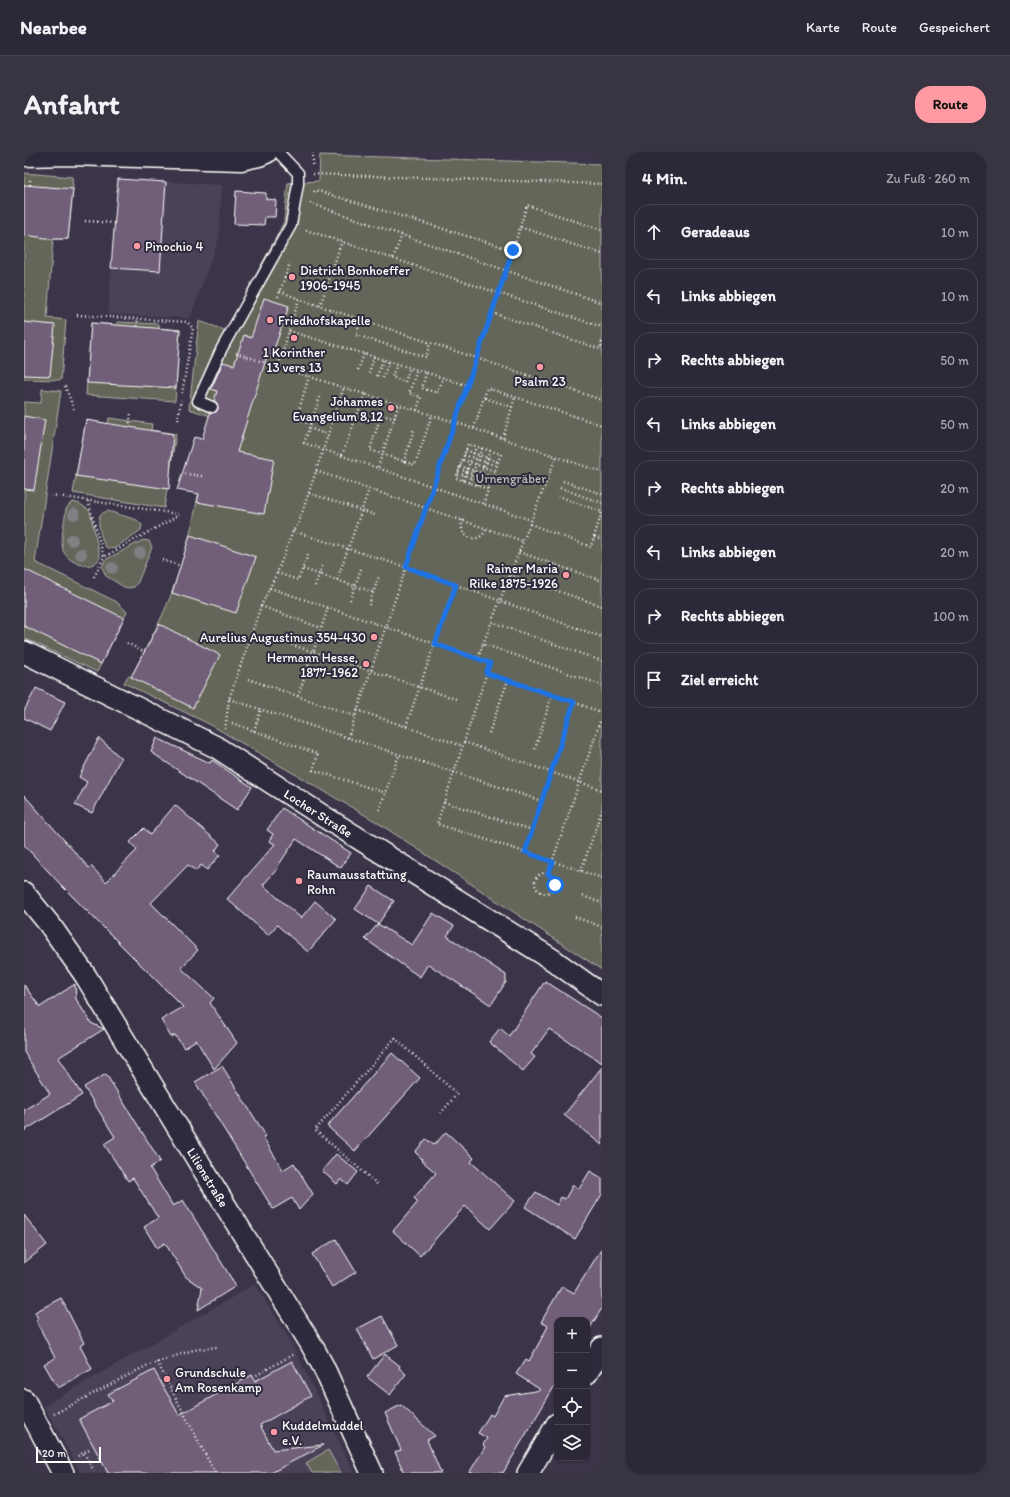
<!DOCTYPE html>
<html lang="de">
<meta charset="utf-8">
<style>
:root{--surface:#2d2837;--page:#393442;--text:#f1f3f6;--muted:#a7a6ad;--line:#484452;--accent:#ff9aa2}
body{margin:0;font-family:Itim,sans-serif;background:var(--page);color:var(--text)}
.controls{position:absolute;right:12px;bottom:12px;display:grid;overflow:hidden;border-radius:8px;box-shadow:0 1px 3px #0004}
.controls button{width:36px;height:36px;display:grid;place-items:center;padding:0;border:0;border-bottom:1px solid var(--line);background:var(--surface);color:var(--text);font:20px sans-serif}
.scale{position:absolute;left:12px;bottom:10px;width:65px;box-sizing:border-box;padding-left:4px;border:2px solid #fff;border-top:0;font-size:11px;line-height:14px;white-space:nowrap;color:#fff;-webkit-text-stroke:3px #2f2a3d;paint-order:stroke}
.stop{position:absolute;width:12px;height:12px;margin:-9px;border:3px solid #1a73e8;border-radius:50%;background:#fff}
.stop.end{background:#1a73e8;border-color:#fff;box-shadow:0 1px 4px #0008}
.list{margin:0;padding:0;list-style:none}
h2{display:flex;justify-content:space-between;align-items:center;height:52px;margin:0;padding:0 16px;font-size:17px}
h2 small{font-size:13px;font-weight:400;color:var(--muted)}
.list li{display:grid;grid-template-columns:26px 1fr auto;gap:12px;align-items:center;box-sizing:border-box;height:56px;margin:0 8px 8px;padding:0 8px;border:1px solid var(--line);border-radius:16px}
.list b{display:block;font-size:15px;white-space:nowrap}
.list em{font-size:13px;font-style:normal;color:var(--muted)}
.icon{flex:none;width:22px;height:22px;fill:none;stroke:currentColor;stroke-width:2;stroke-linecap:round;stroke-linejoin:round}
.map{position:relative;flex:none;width:578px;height:1321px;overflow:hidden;border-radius:16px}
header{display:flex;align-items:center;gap:24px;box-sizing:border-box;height:56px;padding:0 20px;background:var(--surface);border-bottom:1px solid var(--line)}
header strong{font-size:19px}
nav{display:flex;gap:22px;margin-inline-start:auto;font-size:14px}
.intro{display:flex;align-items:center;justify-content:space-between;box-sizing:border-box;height:96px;padding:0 24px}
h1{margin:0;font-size:28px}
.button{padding:10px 18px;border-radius:16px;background:var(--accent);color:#111;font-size:14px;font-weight:700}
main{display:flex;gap:24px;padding:0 24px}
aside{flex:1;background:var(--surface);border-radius:16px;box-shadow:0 1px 3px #0004}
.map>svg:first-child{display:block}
.built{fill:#4c4258}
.green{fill:#646658;stroke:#b2b2ac}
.building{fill:#715f7a;stroke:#fff}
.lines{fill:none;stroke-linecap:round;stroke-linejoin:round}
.lane-casing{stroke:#fff;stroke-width:13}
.street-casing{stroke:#fff;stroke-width:24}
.secondary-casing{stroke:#fff;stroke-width:25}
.path{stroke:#fff;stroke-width:2.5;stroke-dasharray:1 3;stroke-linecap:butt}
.lane{stroke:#2f2a3d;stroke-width:10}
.street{stroke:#2f2a3d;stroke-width:21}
.secondary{stroke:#2f2a3d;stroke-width:22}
.tree{fill:#817e84}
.route{stroke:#1a73e8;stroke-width:5}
.poi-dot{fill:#ff9aa2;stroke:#2f2a3d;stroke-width:1.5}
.labels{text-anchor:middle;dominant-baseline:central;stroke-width:4;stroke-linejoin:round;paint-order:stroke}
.poi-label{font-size:13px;fill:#fff;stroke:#2f2a3d;text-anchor:start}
.park-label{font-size:13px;fill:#b9bab4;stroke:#2f2a3d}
.street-label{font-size:13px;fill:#fff;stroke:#2f2a3d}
</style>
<header>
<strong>Nearbee</strong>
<nav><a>Karte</a><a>Route</a><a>Gespeichert</a></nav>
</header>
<div class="intro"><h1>Anfahrt</h1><a class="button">Route</a></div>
<main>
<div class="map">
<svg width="578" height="1321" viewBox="0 0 578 1321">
<rect width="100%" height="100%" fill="#3c3549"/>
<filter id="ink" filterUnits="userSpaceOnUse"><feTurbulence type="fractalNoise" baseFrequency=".025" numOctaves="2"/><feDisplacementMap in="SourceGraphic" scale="8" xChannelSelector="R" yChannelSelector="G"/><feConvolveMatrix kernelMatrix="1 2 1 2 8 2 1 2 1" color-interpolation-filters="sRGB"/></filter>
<g filter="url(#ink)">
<g class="built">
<polygon points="94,27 198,33 195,86 166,166 84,162"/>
<polygon points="231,1132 270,1196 330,1321 57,1321 20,1254"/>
</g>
<g class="green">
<path d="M296,3L578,12V818L351,669L185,572L100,531L104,524L107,525C121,498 136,471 147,443C167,391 176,336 185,282L218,289L220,275L165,257L175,169L203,179L260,70L264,31L295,29Z"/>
<polygon points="0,21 48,25 49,37 44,87 29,87 23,166 42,168 37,228 0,227"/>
<polygon points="93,170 135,172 135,176 156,178 151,249 62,243 67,171 92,173"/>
<polygon points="18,237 37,239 11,410 93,450 103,460 73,520 0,486 0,250 17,251"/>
<polygon points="85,266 128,272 127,278 152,282 140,356 49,341 62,268 84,272"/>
<path d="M49,350L56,352L66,359L76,405C69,422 42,410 39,398C36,388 41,367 42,357L46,352Z"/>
<path d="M84,359L113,368L118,373L117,378L91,396C88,397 84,397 82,395C79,392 78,386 77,383C75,373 71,362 84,359Z"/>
<polygon points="119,388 125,389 128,395 114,430 110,435 105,436 100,435 82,424 78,415 81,408"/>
<polygon points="304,1298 317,1321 288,1321 282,1311"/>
</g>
<g class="building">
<polygon points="94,27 142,30 136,119 87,116"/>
<polygon points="0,33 49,37 44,87 29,87 0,83"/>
<polygon points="212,39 242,41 242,47 252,48 251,65 241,65 240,73 210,72"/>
<polygon points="240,146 265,154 247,206 243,204 213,300 250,307 240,362 173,350 175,342 153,338 170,285 178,287 186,261 192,260 194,257 193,251 190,249 193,239 187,237 199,210 210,213 220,183 227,186"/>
<polygon points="0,170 31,173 26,224 0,223"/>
<polygon points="67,171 156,178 152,236 63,231"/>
<polygon points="0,264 21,268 10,338 0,337"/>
<polygon points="62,268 149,282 145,337 52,324"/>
<polygon points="166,383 232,405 212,461 148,441"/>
<polygon points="0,417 100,466 77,512 0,474"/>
<polygon points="135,472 196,503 169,556 107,525"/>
<polygon points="12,536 41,550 26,579 0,566 0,559"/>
<polygon points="75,586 97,606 68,661 51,653 63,630 55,625"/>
<polygon points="133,586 186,611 188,608 228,635 213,658 127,600"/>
<polygon points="0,643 65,716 67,714 82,730 113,698 106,690 120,676 126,683 151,653 196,692 191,699 196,703 183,718 177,713 172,719 164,713 127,751 174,798 157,816 190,846 186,851 213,891 190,917 172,888 160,896 151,883 147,885 137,868 159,855 36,732 0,693"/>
<polygon points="258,656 327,701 317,716 272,687 254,714 255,715 239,733 277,766 291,749 312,767 284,800 253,773 244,783 203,747 251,692 245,689 249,682 243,678"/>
<polygon points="347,734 370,749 354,772 331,757"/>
<polygon points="409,761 430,774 423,784 482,823 482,830 467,853 404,812 396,825 341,787 354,772 388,793"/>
<polygon points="521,829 578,866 578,911 525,877 507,902 511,905 499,919 465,890 476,876 485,884"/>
<polygon points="51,832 52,847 67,871 80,877 34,906 58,943 0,979 0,958 26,942 0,900 0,833 16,855"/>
<polygon points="368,901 396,926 331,999 303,974"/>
<polygon points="198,914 242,984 239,985 259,1018 270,1011 289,1042 275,1058 268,1046 249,1057 171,930"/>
<polygon points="578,915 578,993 540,963"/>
<polygon points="82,922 136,1009 126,1016 149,1054 159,1048 212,1134 174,1158 178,1136 162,1125 141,1091 133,1096 120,1075 134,1066 109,1026 104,1029 80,992 91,985 60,935"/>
<polygon points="422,980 450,1006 447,1010 491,1049 466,1077 441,1054 396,1104 369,1079 394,1050 390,1046 412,1021 397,1008 398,1007 391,1000 402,987 410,993"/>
<polygon points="312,1002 334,1020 324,1033 317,1027 313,1032 298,1019"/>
<polygon points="566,1019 578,1026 578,1042 551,1087 501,1055 512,1040 533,1053 537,1045 541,1047 549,1033 555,1037"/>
<polygon points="0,1063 23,1093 0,1111"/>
<polygon points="312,1087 332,1120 308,1135 288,1102"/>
<polygon points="578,1096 578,1156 563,1181 563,1168 533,1168 533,1231 530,1235 479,1321 445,1321 461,1295 459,1293 463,1286 454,1281 466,1262 469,1264 480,1244 517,1238 492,1222 502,1207 505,1209 521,1180 524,1174 517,1170 538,1134 550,1141"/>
<polygon points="37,1146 60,1191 56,1194 68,1217 34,1236 20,1212 31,1206 12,1168 14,1167 11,1160"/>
<polygon points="358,1164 374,1193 349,1207 333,1177"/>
<polygon points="361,1202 376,1214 375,1216 382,1222 366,1243 343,1225"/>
<polygon points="268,1209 287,1244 236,1273 249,1298 299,1293 247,1321 84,1321 55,1267 89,1249 84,1242 130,1218 155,1263 228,1223 231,1229"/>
<polygon points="377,1253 411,1284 403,1288 417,1321 380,1321 371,1300 377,1298 361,1261"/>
</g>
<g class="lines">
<defs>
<polyline id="lane" points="188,255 174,249 198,196 267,73 274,32 274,21 254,0"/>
<g id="street">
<path id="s1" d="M0,500L192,595L302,666L529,808L578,843"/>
<path id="s2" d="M0,741L26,773L61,823L193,1040L287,1192L299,1214L348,1321"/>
<polyline points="563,1221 578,1196"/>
<polyline points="0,1248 39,1321"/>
<polyline points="504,1321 533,1272"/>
</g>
<polyline id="secondary" points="0,3 46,2 217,7 235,3 242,0"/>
</defs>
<use href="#lane" class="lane-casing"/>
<use href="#street" class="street-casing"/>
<use href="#secondary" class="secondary-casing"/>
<g class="path">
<polyline points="289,13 289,0"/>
<polyline points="289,22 578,32"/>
<polyline points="6,33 6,25"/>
<polyline points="290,40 291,38 489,98"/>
<polyline points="286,51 378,83 578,151"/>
<polyline points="61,69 91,71"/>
<polyline points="496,75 503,53 578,78"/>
<polyline points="282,78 578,175"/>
<polyline points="369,106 378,83"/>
<polyline points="256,139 275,147 578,248"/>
<polyline points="254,145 266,111"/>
<polyline points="275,147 254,215 430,270 578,320"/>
<polyline points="296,154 318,89"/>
<polyline points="468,161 576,197 578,190"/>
<polyline points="53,163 163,170 169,176 158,241"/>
<polyline points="337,168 332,183 402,205 406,191"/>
<polyline points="113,174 114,167"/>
<polyline points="265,179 443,233"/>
<polyline points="212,201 254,215"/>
<polyline points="373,212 368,225 381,230 386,216"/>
<polyline points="334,218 340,202"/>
<polyline points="345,221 350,205"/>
<polyline points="402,221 398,236 413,241 419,226"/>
<polyline points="285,224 272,268 287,272"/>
<polyline points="353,224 359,208"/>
<polyline points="359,226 365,209"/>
<polyline points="41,234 50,257"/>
<polyline points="296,245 280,291 507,368"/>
<polyline points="461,246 488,255"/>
<polyline points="393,258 397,245 385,241 393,218"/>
<polyline points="371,266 357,263 346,298 391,313 408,263"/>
<polyline points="154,268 157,248"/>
<polyline points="105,275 107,261"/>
<polyline points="285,276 304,283"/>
<polyline points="450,276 463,236 578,273"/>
<polyline points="479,286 491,245"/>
<polyline points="442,298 474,310"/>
<polyline points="318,303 341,242"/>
<polyline points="440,303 473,314"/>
<polyline points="439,308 471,319"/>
<polyline points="380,310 390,277"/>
<polyline points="436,314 469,325"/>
<polyline points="354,315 375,252"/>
<polyline points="435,317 468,328"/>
<polyline points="292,319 499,389"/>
<polyline points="434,321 466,331"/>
<polyline points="161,322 178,324"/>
<polyline points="439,328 452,295"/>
<polyline points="539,329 578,342"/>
<polyline points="445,331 458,296"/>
<polyline points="453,333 466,299"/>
<polyline points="536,336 578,351"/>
<polyline points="285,341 351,363"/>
<polyline points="27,343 154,362"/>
<polyline points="534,344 578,360"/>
<polyline points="64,349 80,405 155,363"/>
<polyline points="459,352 477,302 444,292 432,326 464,337"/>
<path d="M439,368C432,386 456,394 462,377"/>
<polyline points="506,372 567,395 570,385 578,388"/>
<polyline points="269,379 381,415 578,485"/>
<polyline points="570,385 578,360"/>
<polyline points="495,400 578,429"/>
<polyline points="138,408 157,414"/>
<polyline points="279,417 349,440"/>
<polyline points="253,421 274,428 284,403"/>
<polyline points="486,423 578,454"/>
<polyline points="70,425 80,405"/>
<polyline points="313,428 345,337"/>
<polyline points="291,434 299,412"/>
<polyline points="246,436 454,506 459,492 578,533"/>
<polyline points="326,448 337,417"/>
<polyline points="345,453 355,424"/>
<polyline points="237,454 297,476"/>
<polyline points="468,470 578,509"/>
<polyline points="241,484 432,547"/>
<polyline points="103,491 120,500"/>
<polyline points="459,492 532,305"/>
<polyline points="454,506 466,511 413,672 501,700"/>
<polyline points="462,521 550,550"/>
<polyline points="224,527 331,564"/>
<polyline points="274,544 304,456"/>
<polyline points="205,547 518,649"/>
<polyline points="333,558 439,594"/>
<polyline points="578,561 550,550 501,700 578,726"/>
<polyline points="208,571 294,602 289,618 362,641"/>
<polyline points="382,574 431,433"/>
<polyline points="201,577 205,547 237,454 253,421 269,379 274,373 320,235"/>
<polyline points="230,579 237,557"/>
<polyline points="465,581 484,528"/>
<polyline points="324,586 483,118 496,75 578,102"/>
<polyline points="440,590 578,638"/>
<polyline points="511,597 528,543"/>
<polyline points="420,650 508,678"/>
<polyline points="355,658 375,603"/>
<polyline points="557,719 578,658"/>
<circle cx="521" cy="731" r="10"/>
<polyline points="524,722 578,564"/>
<polyline points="559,744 578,751"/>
<polyline points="551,765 578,775"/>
<polyline points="353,1032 291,978 371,886 433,942 417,961"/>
<polyline points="133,1210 191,1321"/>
<polyline points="229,1225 270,1202"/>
<polyline points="30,1262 122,1214 169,1198 193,1195"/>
<polyline points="60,1301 71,1321"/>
<polyline points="54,1304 67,1296"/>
</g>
<use href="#lane" class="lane"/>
<use href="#street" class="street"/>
<use href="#secondary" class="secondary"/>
</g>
<g class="tree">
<circle cx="493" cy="329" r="6"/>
<circle cx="50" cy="362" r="6"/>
<circle cx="48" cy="388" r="6"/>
<circle cx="116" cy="401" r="6"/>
<circle cx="57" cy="402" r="6"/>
<circle cx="88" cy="416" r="6"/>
</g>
</g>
<g class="lines" filter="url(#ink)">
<polyline class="route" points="489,98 382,415 432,433 411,492 466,511 462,521 550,550 501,700 529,710 524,722 530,726 531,733"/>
</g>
<g class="poi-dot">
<circle cx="113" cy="94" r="4"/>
<circle cx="268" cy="125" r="4"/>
<circle cx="246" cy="168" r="4"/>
<circle cx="270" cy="186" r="4"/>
<circle cx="516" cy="215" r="4"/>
<circle cx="367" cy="256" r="4"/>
<circle cx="542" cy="423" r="4"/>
<circle cx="350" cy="485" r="4"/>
<circle cx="342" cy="512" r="4"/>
<circle cx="275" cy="729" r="4"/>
<circle cx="143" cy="1227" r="4"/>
<circle cx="250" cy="1280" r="4"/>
</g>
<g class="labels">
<g class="poi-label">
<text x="121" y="94">Pinochio 4</text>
<text x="276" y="118">Dietrich Bonhoeffer<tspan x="276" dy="15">1906-1945</tspan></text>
<text x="254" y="168">Friedhofskapelle</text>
<text x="270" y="200" text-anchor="middle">1 Korinther<tspan x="270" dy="15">13 vers 13</tspan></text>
<text x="516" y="229" text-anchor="middle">Psalm 23</text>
<text x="359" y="249" text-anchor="end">Johannes<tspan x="359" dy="15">Evangelium 8,12</tspan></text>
<text x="534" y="416" text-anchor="end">Rainer Maria<tspan x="534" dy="15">Rilke 1875-1926</tspan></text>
<text x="342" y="485" text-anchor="end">Aurelius Augustinus 354-430</text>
<text x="334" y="505" text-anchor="end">Hermann Hesse,<tspan x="334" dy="15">1877-1962</tspan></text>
<text x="283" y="722">Raumausstattung<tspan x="283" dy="15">Rohn</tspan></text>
<text x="151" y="1220">Grundschule<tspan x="151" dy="15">Am Rosenkamp</tspan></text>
<text x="258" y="1273">Kuddelmuddel<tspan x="258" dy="15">e.V.</tspan></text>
</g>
<g class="park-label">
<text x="487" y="326">Urnengräber</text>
</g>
<g class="street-label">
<text stroke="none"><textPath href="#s1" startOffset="336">Locher Straße</textPath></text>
<text stroke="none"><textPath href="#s2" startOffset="339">Lilienstraße</textPath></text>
</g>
</g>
</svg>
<div class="controls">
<button>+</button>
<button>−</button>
<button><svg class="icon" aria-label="locate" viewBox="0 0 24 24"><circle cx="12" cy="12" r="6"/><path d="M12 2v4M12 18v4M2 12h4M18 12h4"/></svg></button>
<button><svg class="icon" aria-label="layers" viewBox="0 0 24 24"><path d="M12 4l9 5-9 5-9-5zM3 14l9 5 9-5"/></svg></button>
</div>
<div class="scale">20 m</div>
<div class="stop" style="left:531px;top:733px"></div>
<div class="stop end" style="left:489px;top:98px"></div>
</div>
<aside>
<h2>4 Min.<small>Zu Fuß · 260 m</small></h2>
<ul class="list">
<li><svg class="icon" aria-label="ahead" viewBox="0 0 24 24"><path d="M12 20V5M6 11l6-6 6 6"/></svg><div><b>Geradeaus</b></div><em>10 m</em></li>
<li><svg class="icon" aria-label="left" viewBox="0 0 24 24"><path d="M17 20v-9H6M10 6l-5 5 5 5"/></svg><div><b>Links abbiegen</b></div><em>10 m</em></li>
<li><svg class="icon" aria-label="right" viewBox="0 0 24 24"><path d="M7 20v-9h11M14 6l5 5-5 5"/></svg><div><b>Rechts abbiegen</b></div><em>50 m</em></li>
<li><svg class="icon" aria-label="left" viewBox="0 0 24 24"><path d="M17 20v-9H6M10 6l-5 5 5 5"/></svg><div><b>Links abbiegen</b></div><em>50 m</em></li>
<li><svg class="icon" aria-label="right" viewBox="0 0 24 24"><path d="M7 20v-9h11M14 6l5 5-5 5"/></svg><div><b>Rechts abbiegen</b></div><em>20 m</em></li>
<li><svg class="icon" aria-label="left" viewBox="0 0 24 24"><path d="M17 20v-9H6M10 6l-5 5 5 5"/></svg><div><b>Links abbiegen</b></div><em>20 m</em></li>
<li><svg class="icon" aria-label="right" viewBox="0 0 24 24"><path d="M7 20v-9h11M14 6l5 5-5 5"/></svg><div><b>Rechts abbiegen</b></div><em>100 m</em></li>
<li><svg class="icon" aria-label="arrive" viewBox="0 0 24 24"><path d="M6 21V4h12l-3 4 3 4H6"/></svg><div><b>Ziel erreicht</b></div></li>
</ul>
</aside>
</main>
